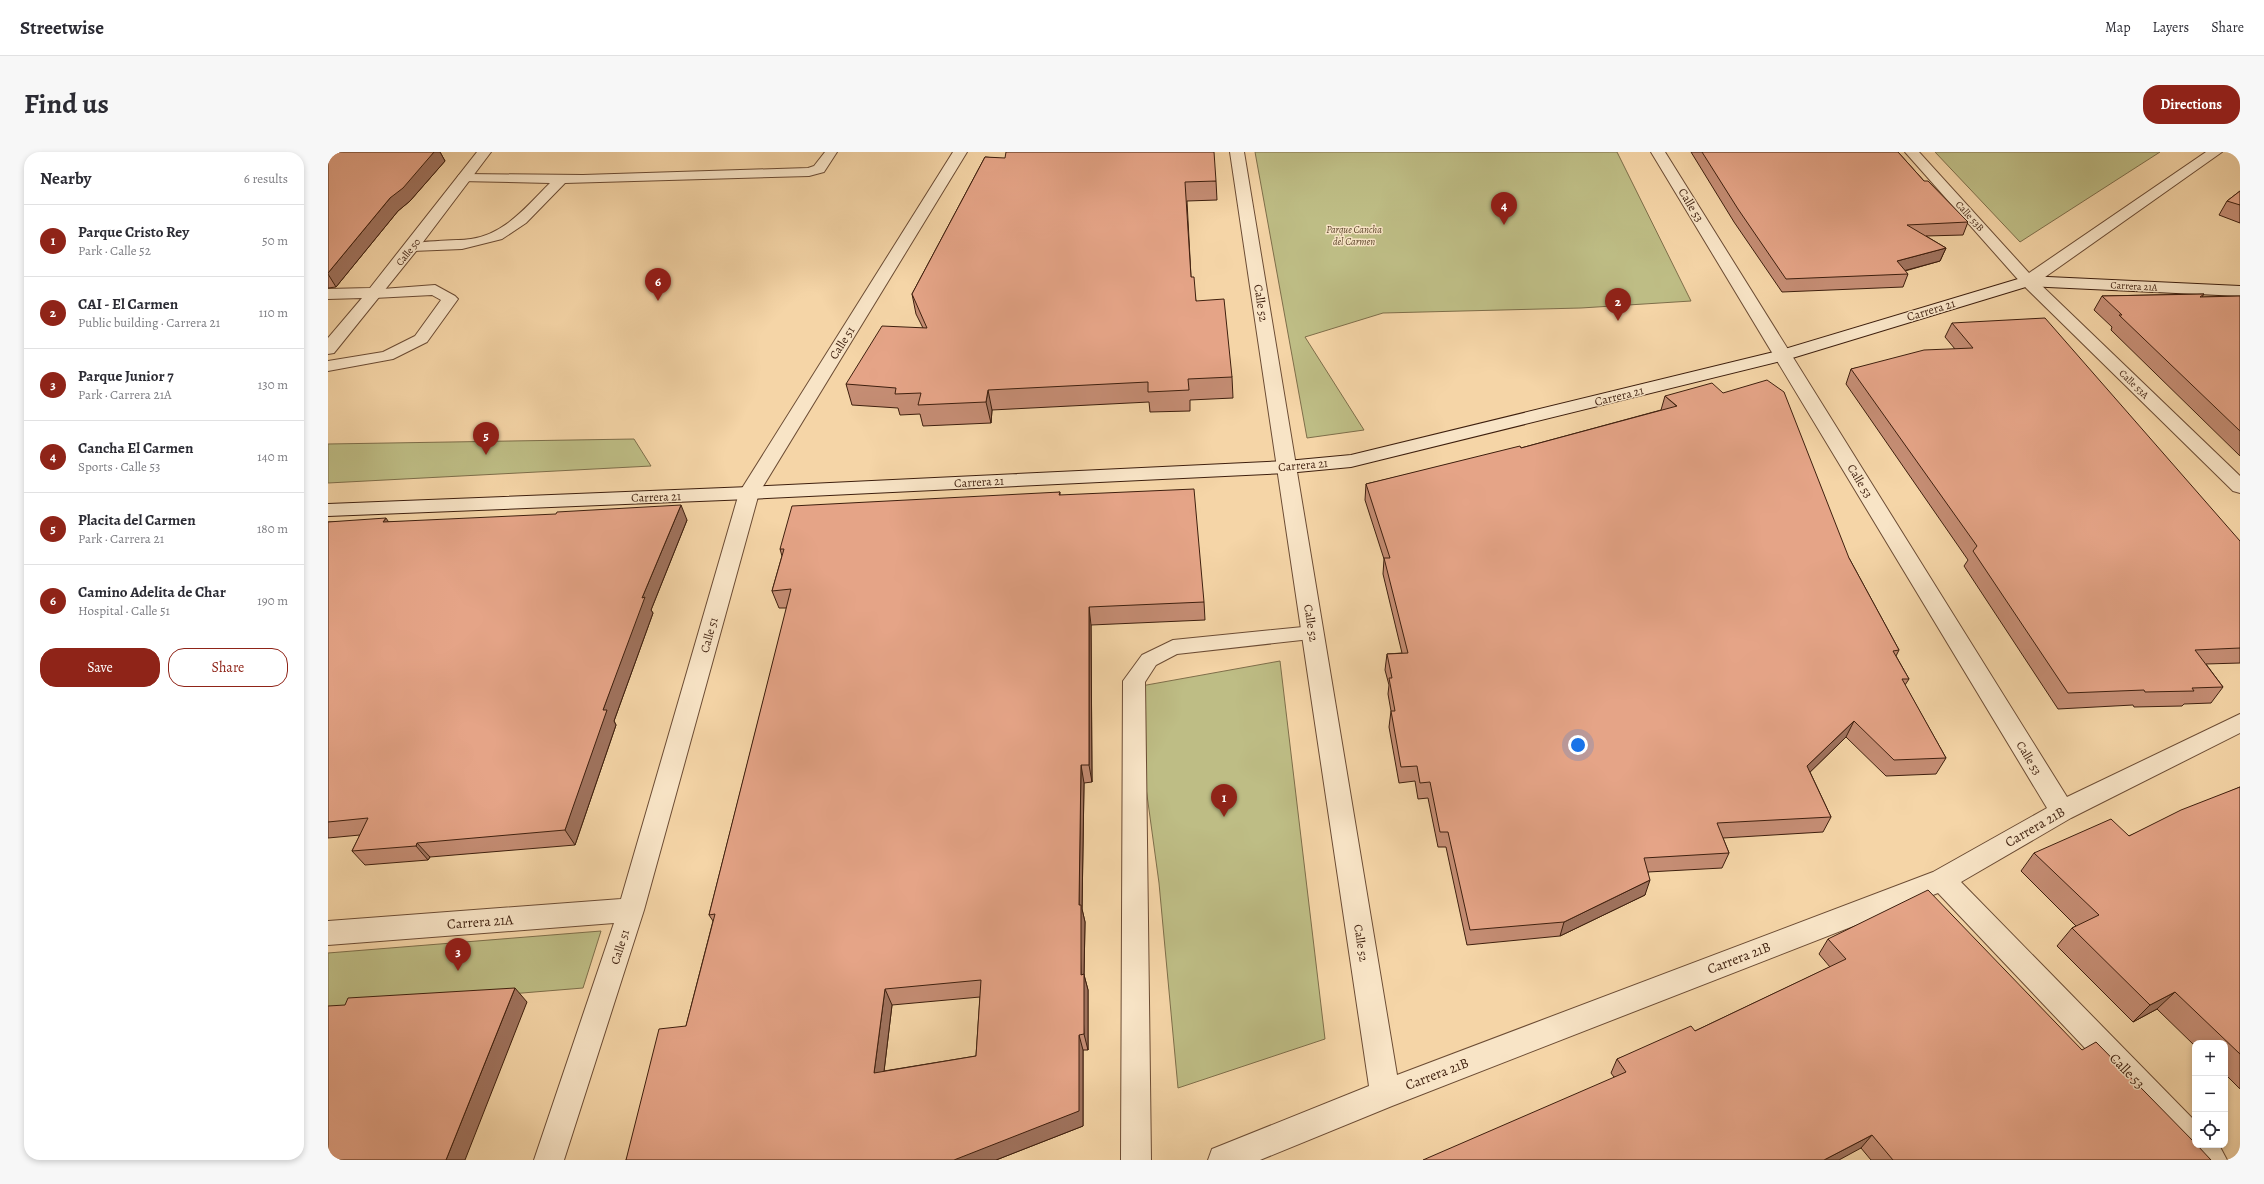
<!DOCTYPE html>
<meta charset="utf-8">
<style>
:root{--surface:#fff;--page:#f7f7f7;--text:#2b2b33;--muted:#7c7c81;--line:#e1e1e2;--accent:#8f2418}
body{margin:0;font-family:Alegreya,serif;background:var(--page);color:var(--text)}
.controls{position:absolute;right:12px;bottom:12px;display:grid;overflow:hidden;border-radius:8px;box-shadow:0 2px 6px #0003}
.controls button{width:36px;height:36px;display:grid;place-items:center;padding:0;border:0;border-bottom:1px solid var(--line);background:var(--surface);color:var(--text);font:20px sans-serif}
.you{position:absolute;left:1250px;top:593px;width:14px;height:14px;margin:-10px;border:3px solid #fff;border-radius:50%;background:#1a73e8;box-shadow:0 0 0 6px #1a73e833}
.badge{display:grid;place-items:center;width:26px;height:26px;border-radius:50%;background:var(--accent);color:#fff;font-size:13px;font-weight:700}
.pin{position:absolute;translate:-50% -33px;filter:drop-shadow(0 1px 2px #0008)}
.pin::after{content:'';position:absolute;top:21px;width:14px;height:12px;background:inherit;clip-path:polygon(0 0,100% 0,50% 100%)}
.list{margin:0;padding:0;list-style:none}
h2{display:flex;justify-content:space-between;align-items:center;height:52px;margin:0;padding:0 16px;font-size:17px}
h2 small{font-size:13px;font-weight:400;color:var(--muted)}
.list li{display:grid;grid-template-columns:26px 1fr auto;gap:12px;align-items:center;box-sizing:border-box;height:72px;padding:0 16px;border-top:1px solid var(--line)}
.list b{display:block;font-size:15px;white-space:nowrap}
.list p{margin:0;font-size:13px;white-space:nowrap;color:var(--muted)}
.list em{font-size:13px;font-style:normal;color:var(--muted)}
.actions{display:flex;gap:8px;padding:12px 16px}
.actions a{flex:1;padding:9px 0;border:1px solid var(--accent);border-radius:16px;text-align:center;font-size:14px;color:var(--accent)}
.actions .main{background:var(--accent);color:#fff}
.icon{flex:none;width:22px;height:22px;fill:none;stroke:currentColor;stroke-width:2;stroke-linecap:round;stroke-linejoin:round}
.map{position:relative;flex:none;width:1912px;height:1008px;overflow:hidden;border-radius:16px}
header{display:flex;align-items:center;gap:24px;box-sizing:border-box;height:56px;padding:0 20px;background:var(--surface);border-bottom:1px solid var(--line)}
header strong{font-size:19px}
nav{display:flex;gap:22px;margin-inline-start:auto;font-size:14px}
.intro{display:flex;align-items:center;justify-content:space-between;box-sizing:border-box;height:96px;padding:0 24px}
h1{margin:0;font-size:28px}
.button{padding:10px 18px;border-radius:16px;background:var(--accent);color:#fff;font-size:14px;font-weight:700}
main{display:flex;gap:24px;padding:0 24px}
aside{flex:1;background:var(--surface);border-radius:16px;box-shadow:0 2px 6px #0003}
.map>svg:first-child{display:block}
.green{fill:#bebd85;stroke:#7e6e4a}
.lines{fill:none;stroke-linecap:round;stroke-linejoin:round}
.service-casing{stroke:#6c4c34;stroke-width:2}
.minor-casing{stroke:#6c4c34;stroke-width:2}
.secondary-casing{stroke:#3e1f0e;stroke-width:2}
.service{fill:#f8e4c6;fill-rule:evenodd}
.minor{fill:#f8e4c6;fill-rule:evenodd}
.secondary{fill:#f8e4c6;fill-rule:evenodd}
.wall{fill:#c58d74;stroke:#3e1f0e;fill-rule:evenodd}
.shaded-wall{fill:#a0735e;stroke:#3e1f0e}
.building{fill:#e5a487;stroke:#3e1f0e;fill-rule:evenodd}
.labels{text-anchor:middle;dominant-baseline:central;stroke-width:3;stroke-linejoin:round;paint-order:stroke}
.far-street-label{font-size:10px;fill:#3e1f0e;stroke:#f8e4c6}
.far-park-label{font-size:10px;font-style:italic;fill:#5e462c;stroke:#f8e4c6}
.street-label{font-size:12px;fill:#3e1f0e;stroke:#f8e4c6}
.near-street-label{font-size:14px;fill:#3e1f0e;stroke:#f8e4c6}
</style>
<header>
<strong>Streetwise</strong>
<nav><a>Map</a><a>Layers</a><a>Share</a></nav>
</header>
<div class="intro"><h1>Find us</h1><a class="button">Directions</a></div>
<main>
<aside>
<h2>Nearby<small>6 results</small></h2>
<ul class="list">
<li><span class="badge">1</span><div><b>Parque Cristo Rey</b><p>Park · Calle 52</p></div><em>50 m</em></li>
<li><span class="badge">2</span><div><b>CAI - El Carmen</b><p>Public building · Carrera 21</p></div><em>110 m</em></li>
<li><span class="badge">3</span><div><b>Parque Junior 7</b><p>Park · Carrera 21A</p></div><em>130 m</em></li>
<li><span class="badge">4</span><div><b>Cancha El Carmen</b><p>Sports · Calle 53</p></div><em>140 m</em></li>
<li><span class="badge">5</span><div><b>Placita del Carmen</b><p>Park · Carrera 21</p></div><em>180 m</em></li>
<li><span class="badge">6</span><div><b>Camino Adelita de Char</b><p>Hospital · Calle 51</p></div><em>190 m</em></li>
</ul>
<div class="actions"><a class="main">Save</a><a>Share</a></div>
</aside>
<div class="map">
<svg width="1912" height="1008" viewBox="0 0 1912 1008">
<rect width="100%" height="100%" fill="#f5d5a7"/>
<filter id="stains"><feTurbulence type="fractalNoise" baseFrequency=".005" numOctaves="4"/><feColorMatrix values="0 0 0 0 .2 0 0 0 0 .09 0 0 0 0 .02 0 0 0 .5 -.17"/></filter>
<radialGradient id="worn" r=".72"><stop offset=".6" stop-color="#630" stop-opacity="0"/><stop offset="1" stop-color="#630" stop-opacity=".3"/></radialGradient>
<g class="green">
<polygon points="927,0 1289,0 1363,149 1253,156 1055,161 977,185 1036,278 979,286"/>
<polygon points="1607,0 1832,0 1692,90"/>
<polygon points="306,287 323,314 0,331 0,292"/>
<polygon points="952,509 997,887 850,936 831,731 813,599 813,534"/>
<polygon points="273,779 255,836 0,857 0,801"/>
</g>
<g class="lines">
<defs>
<g id="service">
<path d="M497,0H509L496,20L481,24L237,31L198,71L174,87L134,97L84,99L77,95C82,88 131,89 143,87C177,82 199,54 222,31L131,29L129,26L131,23L136,22L255,23L480,16L486,14Z"/>
<polygon points="107,133 127,144 130,147 99,190 65,207 0,219 0,209 55,200 87,184 113,148 104,143 46,146 41,144 38,141 41,138"/>
<polygon points="985,474 992,476 995,481 992,486 849,502 828,513 817,530 823,1008 793,1008 795,529 814,503 845,488"/>
</g>
<g id="minor">
<polygon points="149,0 163,0 89,98 6,201 0,202 0,186 34,146 0,147 0,137 42,136"/>
<polygon points="625,0 639,0 431,341 316,758 236,1008 206,1008 286,771 0,793 0,769 293,747 411,341"/>
<polygon points="902,0 916,0 1069,923 1605,720 1719,656 1323,0 1337,0 1739,645 1912,562 1912,581 1743,666 1633,730 1867,969 1867,993 1891,993 1899,1008 1863,1008 1610,741 1064,954 932,1008 880,1008 884,997 1041,934"/>
<polygon points="1577,0 1591,0 1701,121 1878,0 1894,0 1710,130 1912,324 1912,341 1905,339 1694,132"/>
</g>
<polygon id="secondary" points="1700,124 1912,134 1912,144 1701,134 1461,207 1023,315 959,321 421,347 0,364 0,352 421,335 959,309 1023,303 1450,199"/>
</defs>
<use href="#service" class="service-casing"/>
<use href="#minor" class="minor-casing"/>
<use href="#secondary" class="secondary-casing"/>
<use href="#service" class="service"/>
<use href="#minor" class="minor"/>
<use href="#secondary" class="secondary"/>
</g>
<g class="wall">
<polygon points="0,0 112,0 117,9 82,49 70,59 8,135 0,136"/>
<polygon points="1363,0 1570,0 1596,29 1640,70 1635,83 1598,84 1618,96 1612,109 1577,119 1580,122 1575,135 1454,140 1406,70"/>
<polygon points="657,5 888,29 889,48 859,49 863,125 868,149 904,225 905,246 862,248 862,259 822,260 821,250 664,258 663,271 595,274 592,262 572,263 570,256 524,253 518,232 595,176 588,162 584,142"/>
<polygon points="1912,39 1912,71 1891,63 1899,49"/>
<polygon points="1876,142 1874,145 1912,144 1912,304 1783,178 1784,175 1766,158 1774,144"/>
<polygon points="1624,171 1912,389 1912,511 1878,512 1895,535 1883,551 1856,552 1854,554 1806,555 1805,553 1730,557 1636,414 1640,408 1518,232 1523,217 1627,197 1617,185"/>
<polygon points="1337,244 1521,406 1571,498 1568,504 1581,527 1577,533 1618,606 1608,622 1558,624 1518,585 1482,620 1503,665 1495,680 1395,686 1401,701 1394,716 1320,720 1317,743 1232,784 1139,793 1118,695 1110,695 1100,646 1090,647 1087,629 1071,631 1061,575 1063,559 1060,542 1061,533 1057,518 1059,502 1074,501 1055,422 1056,407 1037,348 1038,332 1193,296 1333,258"/>
<path d="M732,340V343L876,450L877,468L763,473L764,630L756,631L754,757L757,770L756,823L760,838V898H755V974L668,1008H298L358,874L385,769L381,763L459,456H451L444,439L454,404L452,397ZM652,845L648,904L556,919L564,853Z"/>
<polygon points="359,368 323,458 325,461 286,569 288,573 247,693 102,705 100,708 37,713 24,699 32,683 0,686 0,370 61,370"/>
<polygon points="1912,635 1912,937 1897,922 1897,891 1867,891 1867,894 1829,857 1805,870 1729,794 1744,776 1748,774 1693,719 1706,701 1801,684"/>
<polygon points="1500,787 1754,898 1883,1008 1543,1008 1533,996 1286,925 1283,921 1289,907 1367,879 1502,815 1491,802"/>
</g>
<g class="shaded-wall">
<polygon points="106,0 112,0 117,9 82,49 70,59 8,135 0,122 0,121 62,46"/>
<polygon points="1618,96 1612,109 1564,122 1569,109"/>
<polygon points="660,238 664,258 663,271 658,250"/>
<polygon points="353,353 359,368 323,458 325,461 286,569 288,573 247,693 237,678 275,558 314,446"/>
<polygon points="58,366 68,381 55,370"/>
<polygon points="761,455 763,473 764,630 761,613"/>
<polygon points="1526,569 1518,585 1472,630 1479,614"/>
<polygon points="753,613 756,631 754,757 757,770 756,823 760,838 760,898 756,882 753,823 751,753"/>
<polygon points="89,691 102,705 100,708 88,694"/>
<polygon points="1322,728 1317,743 1232,784 1236,770"/>
<polygon points="187,836 199,850 137,1008 118,1008"/>
<polygon points="557,837 564,853 554,936 546,921"/>
<polygon points="1847,840 1829,857 1805,870 1822,853"/>
<polygon points="751,883 755,898 755,974 668,1008 626,1008"/>
<polygon points="1544,983 1533,996 1511,1008 1496,1008"/>
</g>
<g class="building">
<polygon points="0,0 106,0 75,36 62,46 0,121"/>
<polygon points="678,0 886,0 888,29 857,30 863,125 866,125 868,149 896,147 904,225 860,227 861,238 820,240 820,230 660,238 658,250 590,253 593,241 567,242 568,236 518,232 554,174 599,176 584,142 657,5 677,6"/>
<polygon points="1374,0 1570,0 1596,29 1600,29 1640,70 1579,73 1618,96 1569,109 1580,122 1458,127 1410,57"/>
<polygon points="1912,39 1912,53 1899,49"/>
<polygon points="1876,142 1872,145 1912,144 1912,279 1791,163 1794,163 1774,144"/>
<polygon points="1717,166 1912,389 1912,496 1867,498 1895,535 1864,536 1866,539 1817,540 1816,538 1740,541 1645,399 1649,394 1523,217 1596,198 1645,196 1624,171"/>
<polygon points="1439,228 1456,240 1521,406 1571,498 1565,499 1581,527 1574,527 1618,606 1566,608 1526,569 1479,614 1503,665 1389,671 1401,701 1316,706 1322,728 1236,770 1142,778 1120,680 1112,680 1102,630 1092,631 1089,614 1073,615 1063,559 1067,559 1061,526 1064,526 1059,502 1080,501 1056,406 1062,406 1038,332 1192,294 1193,296 1349,254 1337,244 1384,231 1395,241"/>
<path d="M866,337L876,450L761,455V613H753L751,753H753V823L756,822V882L751,883V959L626,1008H298L331,877L358,874L387,762L381,763L463,437L444,439L456,397H452L464,354L732,340L731,343ZM653,828L648,904L546,921L557,837Z"/>
<polygon points="353,353 314,446 317,445 275,558 279,558 237,678 89,691 88,694 24,699 40,666 0,670 0,370 58,366 55,370 228,362 229,360"/>
<polygon points="1912,635 1912,902 1847,840 1822,853 1744,776 1771,763 1706,701 1783,667 1801,684 1853,658"/>
<polygon points="1600,738 1754,898 1768,890 1867,991 1867,993 1869,993 1883,1008 1565,1008 1544,983 1496,1008 1095,1008 1298,920 1289,907 1363,874 1367,879 1518,807 1500,787"/>
<polygon points="187,836 118,1008 0,1008 0,854 17,853 20,846"/>
</g>
<g class="labels">
<g class="far-street-label">
<text transform="translate(1642 64) rotate(48)">Calle 53B</text>
<text transform="translate(80 100) rotate(-51)">Calle 50</text>
<text transform="translate(1806 134) rotate(3)">Carrera 21A</text>
<text transform="translate(1806 232) rotate(44)">Calle 53A</text>
</g>
<g class="far-park-label">
<text x="1026" y="77">Parque Cancha<tspan x="1026" dy="12">del Carmen</tspan></text>
</g>
<g class="street-label">
<text transform="translate(1363 53) rotate(59)">Calle 53</text>
<text transform="translate(933 151) rotate(81)">Calle 52</text>
<text transform="translate(1603 158) rotate(-17)">Carrera 21</text>
<text transform="translate(514 191) rotate(-58)">Calle 51</text>
<text transform="translate(1291 244) rotate(-14)">Carrera 21</text>
<text transform="translate(975 313) rotate(-5)">Carrera 21</text>
<text transform="translate(1532 329) rotate(59)">Calle 53</text>
<text transform="translate(651 330) rotate(-3)">Carrera 21</text>
<text transform="translate(328 345) rotate(-2)">Carrera 21</text>
<text transform="translate(983 471) rotate(81)">Calle 52</text>
<text transform="translate(381 483) rotate(-74)">Calle 51</text>
<text transform="translate(1701 606) rotate(59)">Calle 53</text>
<text transform="translate(1033 791) rotate(81)">Calle 52</text>
<text transform="translate(292 795) rotate(-72)">Calle 51</text>
</g>
<g class="near-street-label">
<text transform="translate(1707 675) rotate(-30)">Carrera 21B</text>
<text transform="translate(152 770) rotate(-4)">Carrera 21A</text>
<text transform="translate(1411 806) rotate(-21)">Carrera 21B</text>
<text transform="translate(1799 919) rotate(46)">Calle 53</text>
<text transform="translate(1109 922) rotate(-21)">Carrera 21B</text>
</g>
</g>
<rect width="100%" height="100%" filter="url(#stains)"/>
<rect width="100%" height="100%" fill="url(#worn)"/>
</svg>
<div class="controls">
<button>+</button>
<button>−</button>
<button><svg class="icon" aria-label="locate" viewBox="0 0 24 24"><circle cx="12" cy="12" r="6"/><path d="M12 2v4M12 18v4M2 12h4M18 12h4"/></svg></button>
</div>
<div class="you"></div>
<div class="pin badge" style="left:896px;top:665px">1</div>
<div class="pin badge" style="left:1290px;top:169px">2</div>
<div class="pin badge" style="left:130px;top:819px">3</div>
<div class="pin badge" style="left:1176px;top:73px">4</div>
<div class="pin badge" style="left:158px;top:303px">5</div>
<div class="pin badge" style="left:330px;top:149px">6</div>
</div>
</main>
